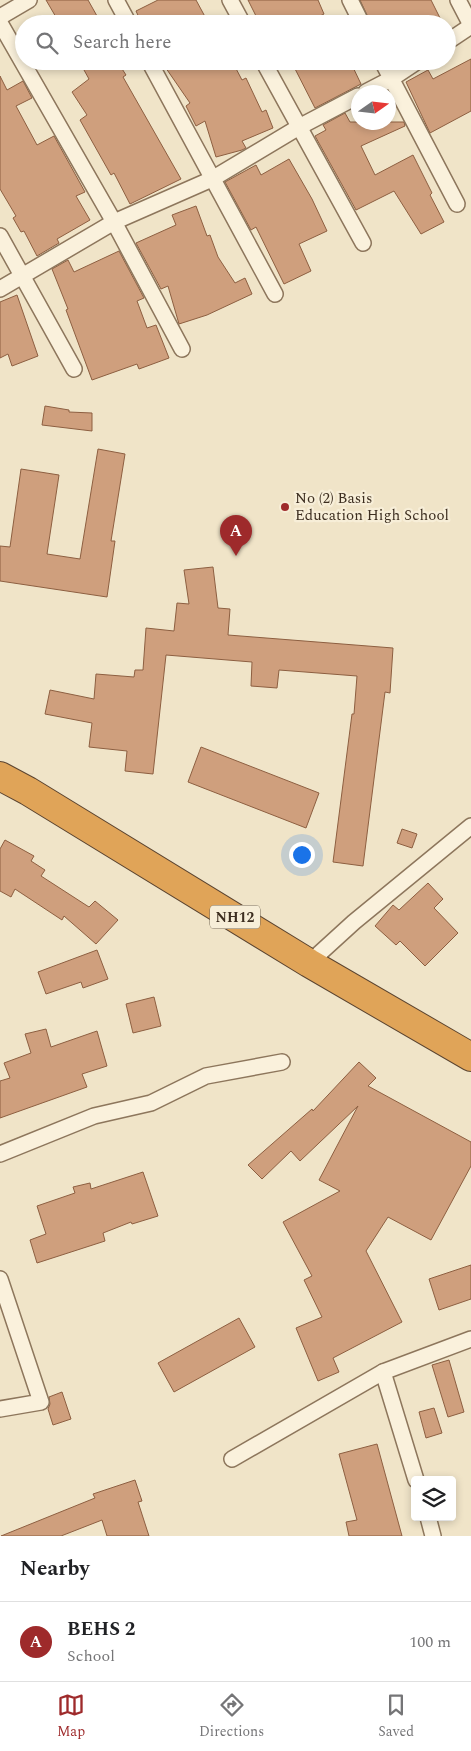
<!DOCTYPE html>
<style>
:root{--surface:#fff;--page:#f2f2f2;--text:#202124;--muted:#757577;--line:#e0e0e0;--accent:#9e2a2b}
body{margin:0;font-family:Spectral,serif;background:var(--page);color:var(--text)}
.controls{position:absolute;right:15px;bottom:15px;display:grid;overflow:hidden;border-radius:5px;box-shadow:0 2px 8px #0003}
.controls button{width:45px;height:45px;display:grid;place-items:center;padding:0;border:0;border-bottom:1px solid var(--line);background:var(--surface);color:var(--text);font:25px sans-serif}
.compass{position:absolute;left:351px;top:85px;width:45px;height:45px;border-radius:50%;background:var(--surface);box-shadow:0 2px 8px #0003;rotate:76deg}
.you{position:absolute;left:301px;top:854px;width:18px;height:18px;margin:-12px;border:4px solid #fff;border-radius:50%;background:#1a73e8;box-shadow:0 0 0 8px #1a73e833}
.badge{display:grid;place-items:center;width:32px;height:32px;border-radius:50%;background:var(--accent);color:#fff;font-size:16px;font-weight:700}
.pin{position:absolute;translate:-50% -41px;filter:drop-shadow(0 1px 2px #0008)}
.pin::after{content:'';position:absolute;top:26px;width:18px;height:15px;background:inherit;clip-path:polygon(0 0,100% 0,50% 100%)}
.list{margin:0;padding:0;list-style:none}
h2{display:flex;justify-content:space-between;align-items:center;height:65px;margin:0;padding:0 20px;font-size:21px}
h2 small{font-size:16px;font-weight:400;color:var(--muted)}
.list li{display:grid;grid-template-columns:32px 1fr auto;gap:15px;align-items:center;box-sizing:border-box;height:80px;padding:0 20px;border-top:1px solid var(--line)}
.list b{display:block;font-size:19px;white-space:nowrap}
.list p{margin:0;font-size:16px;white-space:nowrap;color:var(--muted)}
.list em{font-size:16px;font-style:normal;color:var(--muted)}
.icon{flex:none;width:28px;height:28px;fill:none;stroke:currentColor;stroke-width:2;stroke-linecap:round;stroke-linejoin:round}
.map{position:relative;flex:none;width:471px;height:1536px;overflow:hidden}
.search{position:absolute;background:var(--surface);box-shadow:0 2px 8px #0003;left:15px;right:15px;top:15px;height:55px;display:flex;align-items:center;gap:12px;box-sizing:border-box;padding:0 18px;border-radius:28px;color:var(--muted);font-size:19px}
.sheet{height:145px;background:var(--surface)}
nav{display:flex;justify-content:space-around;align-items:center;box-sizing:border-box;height:70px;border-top:1px solid var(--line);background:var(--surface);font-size:14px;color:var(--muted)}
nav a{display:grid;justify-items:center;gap:2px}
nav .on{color:var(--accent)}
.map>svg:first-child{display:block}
.building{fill:#cf9f7d;stroke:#8d5f41}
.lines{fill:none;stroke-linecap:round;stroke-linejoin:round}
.street-casing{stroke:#8d765c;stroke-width:18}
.highway-casing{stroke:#5b4430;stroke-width:30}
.street{stroke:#faf1dc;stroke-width:15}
.highway{stroke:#e0a458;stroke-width:28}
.poi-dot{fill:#9e2a2b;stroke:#f7eed8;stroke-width:2}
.labels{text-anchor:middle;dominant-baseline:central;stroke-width:4.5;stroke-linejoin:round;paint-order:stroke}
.shield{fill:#f7eed8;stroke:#756857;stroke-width:1}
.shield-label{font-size:14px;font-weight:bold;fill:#3d2e20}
.poi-label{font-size:15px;fill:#3d2e20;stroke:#f7eed8;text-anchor:start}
</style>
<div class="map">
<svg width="471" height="1536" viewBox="0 0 471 1536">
<rect width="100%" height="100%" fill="#f0e4c8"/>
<g class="building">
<polygon points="46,0 88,0 97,16 85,24 60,24"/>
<polygon points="158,0 196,0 209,24 142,24 136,11"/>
<polygon points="248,0 318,0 324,14 304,24 260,24"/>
<polygon points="360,0 431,0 443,24 371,24"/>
<polygon points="471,59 471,111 430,133 406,82 428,70 433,79"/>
<polygon points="79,61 117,61 126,75 123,77 181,179 130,204 114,173 111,175 80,120 87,115 72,92 89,79"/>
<polygon points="161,61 232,61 242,80 246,78 262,112 266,110 273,128 242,141 246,148 242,150 216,157 205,121 196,126 186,106 190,103"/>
<polygon points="291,61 350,61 361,84 315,108"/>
<polygon points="0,76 7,90 23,81 32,98 16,106 37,145 54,136 85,192 76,196 90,220 57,239 59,243 37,256 24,231 21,232 13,218 16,216 0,189"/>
<polygon points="345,113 350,122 404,122 405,126 361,146 375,175 413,155 432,193 430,195 444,222 421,234 394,191 356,210 315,136 326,130 323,125"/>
<polygon points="289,159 312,199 327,231 299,244 311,271 284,284 256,227 251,230 225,182 256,165 261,175"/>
<polygon points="196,206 207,236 210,235 218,257 235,283 245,278 252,294 207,315 179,324 168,286 161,289 136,243 176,225 172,215"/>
<polygon points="119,251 144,298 137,301 147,328 156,325 169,358 139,369 137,364 92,380 66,310 68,309 52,269 68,260 74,272"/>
<polygon points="17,295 38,356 12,366 8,354 0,358 0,302"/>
<polygon points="45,406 69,410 69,412 92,413 92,431 42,425"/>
<polygon points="98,449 125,454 111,541 115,541 107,597 0,581 0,546 10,547 21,469 59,475 47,554 80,559"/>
<polygon points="213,567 218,608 230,609 228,635 393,648 390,693 385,692 363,866 333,862 352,714 354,714 357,676 279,670 277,688 251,686 252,662 166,655 153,774 125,771 127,751 89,747 92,723 45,714 50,690 94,699 96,674 134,677 135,670 143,670 146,628 174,631 177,603 189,604 184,570"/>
<polygon points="201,747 319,793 306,828 188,782"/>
<polygon points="402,829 417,834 412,848 397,843"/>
<polygon points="5,840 34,856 31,861 45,870 41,876 89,907 95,901 118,920 96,944 64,916 62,920 15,889 11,897 0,891 0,849"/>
<polygon points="428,883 443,899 434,908 458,933 425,966 400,941 396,945 375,926 393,905 399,910"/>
<polygon points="97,950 108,979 83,988 81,982 46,994 38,972"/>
<polygon points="154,997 161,1026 133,1033 126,1004"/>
<polygon points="46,1029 51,1047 97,1031 107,1066 82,1074 87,1087 0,1118 0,1081 10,1078 4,1063 31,1053 25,1034"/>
<polygon points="359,1062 376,1078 368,1086 471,1142 471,1166 431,1240 388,1217 366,1251 402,1322 333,1358 339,1372 318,1381 296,1328 322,1317 304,1280 312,1276 283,1222 340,1191 319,1180 358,1106 300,1161 291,1151 262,1179 248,1165 312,1109 313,1111"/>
<polygon points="143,1172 158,1216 132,1224 131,1222 103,1233 105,1241 37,1263 30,1240 46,1234 37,1206 75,1193 73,1187 90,1183 91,1189"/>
<polygon points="471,1265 471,1299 439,1310 429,1279"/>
<polygon points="239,1318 255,1347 174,1392 158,1363"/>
<polygon points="449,1360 464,1412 448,1417 432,1365"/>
<polygon points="62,1392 71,1419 53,1425 48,1409 50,1404 49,1397"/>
<polygon points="434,1408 442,1433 426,1438 419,1412"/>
<polygon points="377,1444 402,1536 349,1536 346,1522 357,1520 339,1454"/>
<polygon points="135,1480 142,1501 138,1502 149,1536 107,1536 102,1520 61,1536 1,1536 95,1498 93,1494"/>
</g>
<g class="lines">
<defs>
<g id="street">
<polyline points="116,0 129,24"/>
<polyline points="230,0 243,24"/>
<polyline points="350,0 362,24"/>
<polyline points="458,0 471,25"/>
<polyline points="0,17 29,0"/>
<polyline points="0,23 114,222 182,349"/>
<polyline points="447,42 471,26"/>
<polyline points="149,61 275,294"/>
<polyline points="263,61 363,243"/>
<polyline points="382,61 457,204"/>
<polyline points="366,92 391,79 418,61"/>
<polyline points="0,236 74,369"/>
<polyline points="0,289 114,222 212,179 299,127 358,96"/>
<polyline points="309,963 354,922 471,826"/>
<polyline points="0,1154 94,1116 151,1103 206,1076 282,1062"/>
<polyline points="0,1279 41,1402 0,1409"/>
<polyline points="383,1372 416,1480"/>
<polyline points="232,1459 383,1372 471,1339"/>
<polyline points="428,1517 433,1536"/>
</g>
<polyline id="highway" points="0,776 28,791 309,963 471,1057"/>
</defs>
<use href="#street" class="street-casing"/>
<use href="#highway" class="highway-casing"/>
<use href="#street" class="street"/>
<use href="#highway" class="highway"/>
</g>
<circle class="poi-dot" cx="285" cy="507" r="5"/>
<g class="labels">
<rect class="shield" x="210" y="905.5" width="50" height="23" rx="4"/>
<g class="shield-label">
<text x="235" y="917">NH12</text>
</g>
<g class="poi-label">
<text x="295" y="498">No (2) Basis<tspan x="295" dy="17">Education High School</tspan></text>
</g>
</g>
</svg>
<div class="controls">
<button><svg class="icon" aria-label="layers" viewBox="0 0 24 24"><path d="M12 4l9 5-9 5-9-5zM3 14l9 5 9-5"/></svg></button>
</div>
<svg class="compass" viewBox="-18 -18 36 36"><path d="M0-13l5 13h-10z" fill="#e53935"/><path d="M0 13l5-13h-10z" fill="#757577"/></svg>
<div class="you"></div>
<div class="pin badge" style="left:236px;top:556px">A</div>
<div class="search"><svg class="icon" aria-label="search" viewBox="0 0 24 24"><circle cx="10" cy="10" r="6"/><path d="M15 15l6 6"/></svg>Search here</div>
</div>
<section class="sheet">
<h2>Nearby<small></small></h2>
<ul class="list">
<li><span class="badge">A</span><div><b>BEHS 2</b><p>School</p></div><em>100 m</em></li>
</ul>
</section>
<nav>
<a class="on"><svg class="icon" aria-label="map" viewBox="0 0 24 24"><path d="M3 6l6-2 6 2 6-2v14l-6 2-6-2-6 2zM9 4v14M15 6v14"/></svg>Map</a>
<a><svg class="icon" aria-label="directions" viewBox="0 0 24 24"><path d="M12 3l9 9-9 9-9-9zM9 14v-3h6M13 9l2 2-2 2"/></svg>Directions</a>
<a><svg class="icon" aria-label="saved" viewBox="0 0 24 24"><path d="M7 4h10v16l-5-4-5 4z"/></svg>Saved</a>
</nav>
